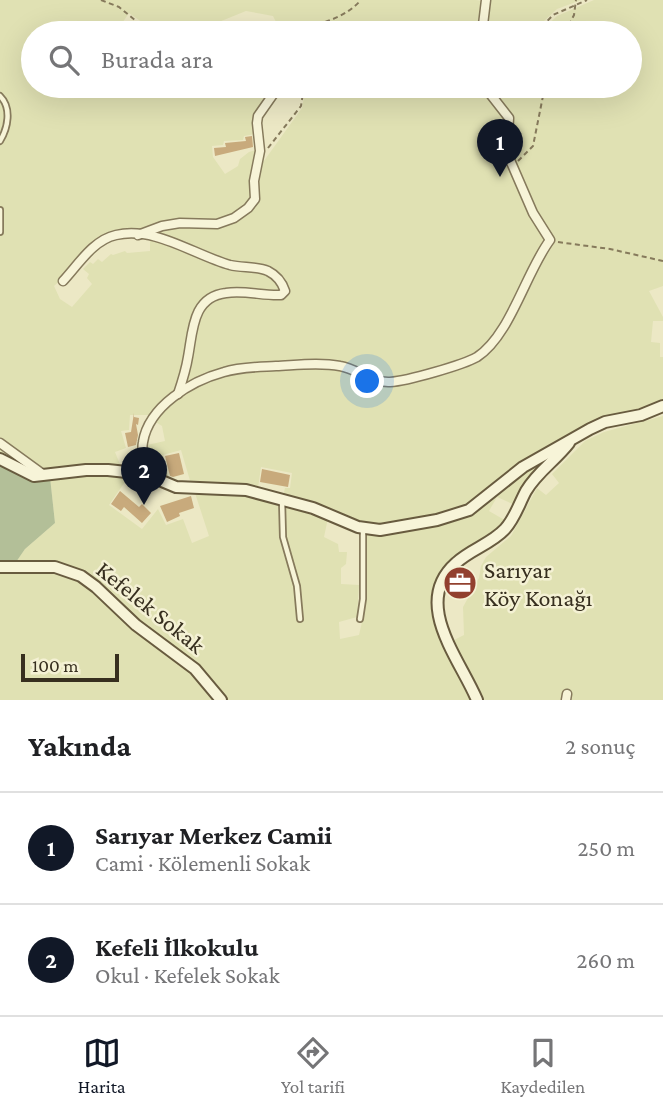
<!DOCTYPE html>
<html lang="tr">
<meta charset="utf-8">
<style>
:root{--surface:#fff;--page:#f2f2f2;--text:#202124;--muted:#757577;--line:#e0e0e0;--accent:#111827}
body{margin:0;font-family:"Crimson Pro",serif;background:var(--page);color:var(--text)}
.scale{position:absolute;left:21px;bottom:18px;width:98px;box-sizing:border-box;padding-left:7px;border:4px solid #372f1f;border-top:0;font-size:19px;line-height:24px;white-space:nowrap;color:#372f1f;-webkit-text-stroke:5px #f4f1d4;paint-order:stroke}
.you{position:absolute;left:368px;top:382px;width:24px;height:24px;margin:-18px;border:5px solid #fff;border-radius:50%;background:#1a73e8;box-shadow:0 0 0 10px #1a73e833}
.badge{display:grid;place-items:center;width:46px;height:46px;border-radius:50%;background:var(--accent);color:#fff;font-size:23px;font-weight:700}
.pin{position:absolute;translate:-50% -58px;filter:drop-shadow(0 2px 4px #0008)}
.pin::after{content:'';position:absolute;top:37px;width:24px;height:21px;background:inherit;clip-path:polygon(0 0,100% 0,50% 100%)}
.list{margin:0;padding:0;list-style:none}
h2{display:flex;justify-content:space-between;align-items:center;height:91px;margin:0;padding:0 28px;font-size:30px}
h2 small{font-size:23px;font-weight:400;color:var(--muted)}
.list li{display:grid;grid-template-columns:46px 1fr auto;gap:21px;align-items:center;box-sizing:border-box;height:112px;padding:0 28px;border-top:2px solid var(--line)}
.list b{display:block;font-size:26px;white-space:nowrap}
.list p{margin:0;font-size:23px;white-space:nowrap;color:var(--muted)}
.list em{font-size:23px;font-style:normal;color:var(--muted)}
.icon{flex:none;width:38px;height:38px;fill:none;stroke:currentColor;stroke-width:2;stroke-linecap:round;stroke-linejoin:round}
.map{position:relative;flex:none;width:663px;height:700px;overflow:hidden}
.search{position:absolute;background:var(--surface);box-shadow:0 7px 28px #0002;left:21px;right:21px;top:21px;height:77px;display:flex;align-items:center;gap:18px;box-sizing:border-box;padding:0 24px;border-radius:38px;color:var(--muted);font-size:26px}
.sheet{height:315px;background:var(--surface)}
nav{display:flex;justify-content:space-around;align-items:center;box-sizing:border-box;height:98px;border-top:2px solid var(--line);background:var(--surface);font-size:19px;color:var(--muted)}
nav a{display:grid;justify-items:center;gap:4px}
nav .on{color:var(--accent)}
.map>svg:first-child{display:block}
.farmland{fill:#e0e1b3}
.cemetery{fill:#b3bf98}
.building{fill:#c8aa7c}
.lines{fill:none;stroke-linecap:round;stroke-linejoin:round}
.lane-casing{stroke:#867a5c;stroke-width:8}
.street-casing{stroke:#867a5c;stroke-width:11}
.secondary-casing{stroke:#685b3f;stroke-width:14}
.path{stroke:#867a5c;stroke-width:2;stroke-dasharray:5 3.5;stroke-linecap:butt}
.lane{stroke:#f7f4d8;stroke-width:4.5}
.street{stroke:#f7f4d8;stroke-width:8}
.secondary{stroke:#f7f4d8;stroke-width:10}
.labels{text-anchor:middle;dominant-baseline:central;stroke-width:5;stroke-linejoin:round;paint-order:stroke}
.poi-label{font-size:24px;fill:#372f1f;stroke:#f4f1d4;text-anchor:start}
.street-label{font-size:24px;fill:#372f1f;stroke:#f4f1d4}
</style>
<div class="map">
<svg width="663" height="700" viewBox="0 0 663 700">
<rect width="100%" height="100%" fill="#ece8c5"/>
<g class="farmland">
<polygon points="0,0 476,0 483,1 480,33 274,33 277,24 273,16 246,11 204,28 146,25 129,13 118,29 127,33 33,33 33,86 276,86 258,110 255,134 244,136 243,140 224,141 223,145 212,146 213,157 225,174 238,166 240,159 249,152 256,150 252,196 241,211 221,220 162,224 114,233 54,286 60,299 72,307 92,284 87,278 89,274 83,269 90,262 93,264 98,259 102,262 111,254 113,255 125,251 127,253 150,251 150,240 164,242 269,275 275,280 279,290 277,292 238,288 225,290 198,306 189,322 186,352 178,385 174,392 152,415 130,415 129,430 121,431 126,448 115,452 121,467 35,472 0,454"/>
<polygon points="488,0 581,0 557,9 531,33 485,33"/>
<polygon points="594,0 663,0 663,286 649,291 663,317 663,321 653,321 651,342 660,343 660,357 663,357 663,403 585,429 517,506 497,497 489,511 508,522 465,553 435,597 472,700 0,700 0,569 14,565 25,549 55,523 50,477 77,473 129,476 109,505 142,529 158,509 166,525 183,519 192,543 209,536 195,493 216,492 255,495 328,518 324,537 338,544 339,552 347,552 346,564 341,568 341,584 359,585 357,617 339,622 340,639 359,635 365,609 364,525 283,496 285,488 290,488 292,473 261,467 258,488 191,484 181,450 163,455 169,480 152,472 149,466 147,445 165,441 162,426 154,421 179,397 198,320 204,310 220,297 234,295 280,298 287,294 288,289 285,281 273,269 240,265 148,234 169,227 213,227 257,203 261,165 302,108 306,86 630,86 630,33 539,33 557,16"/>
<polygon points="663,416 663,700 482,700 452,641 464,635 463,607 479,578 481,566 486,557 511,536 537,488 546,495 559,483 552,474 585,441 604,432"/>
</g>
<polygon class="cemetery" points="0,465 29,479 50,477 55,523 25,549 14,565 0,564"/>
<g class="building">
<polygon points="252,136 253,147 215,156 214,148 226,147 225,143 246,141 245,137"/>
<polygon points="134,413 134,417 139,418 138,425 136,424 138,435 136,445 128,447 125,433 131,432"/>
<polygon points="179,453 184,474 173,477 170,476 165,456"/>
<polygon points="262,469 290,475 288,487 260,482"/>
<polygon points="120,491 139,507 142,504 151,513 142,523 124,507 121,511 111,504"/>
<polygon points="191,496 194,508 179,513 180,516 167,522 160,506"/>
<polygon points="462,572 472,580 459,595 449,587"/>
</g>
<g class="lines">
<defs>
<g id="lane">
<path d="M0,96C12,108 8,128 0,141"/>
<polyline points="0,210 0,232"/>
<polyline points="282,500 283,537 297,586 300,619"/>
<polyline points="360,619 363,599 363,529"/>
</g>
<g id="street">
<polyline points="147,28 226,33"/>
<polyline points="482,33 486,0"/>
<polyline points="138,235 162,226 180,223 217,224 234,218 248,208 255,199 254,181 260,151 257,123 258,116 279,86"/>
<path d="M63,281C78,265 93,240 116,235C155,226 194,255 230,265C242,268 257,266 268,271C276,275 282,282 285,291L281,295C263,296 245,290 226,293C192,297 193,331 188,357C186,370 182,382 178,394"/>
<polyline points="0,443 44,475"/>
<path d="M145,474C144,464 141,452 143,442C149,406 191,381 224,372C240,367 259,367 276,366C297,365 320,362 340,366C358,369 371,383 390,382C407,381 463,365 477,357C510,336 526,272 550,240L533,213L507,153L509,118L484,86"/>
<polyline points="566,700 567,694"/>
</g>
<g id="secondary">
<polyline points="0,459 34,476 86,470 108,470 145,474 176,487 246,490 313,508 358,527 380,530 437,520 469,510 523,467 590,429 605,422 641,415 663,406"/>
<polyline points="0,567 55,567 81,576 96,587 136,625 195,669 221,700"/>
<path d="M477,700C460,659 411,603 456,563C471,549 491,544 505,529C515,518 519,504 526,491C537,472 556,460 569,443"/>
</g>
</defs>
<use href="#lane" class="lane-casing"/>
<use href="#street" class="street-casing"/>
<use href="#secondary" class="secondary-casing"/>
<g class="path">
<polyline points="101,0 119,7 141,25"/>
<path d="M293,33C317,23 342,21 361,0"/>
<polyline points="536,33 553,15 587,0"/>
<polyline points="565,33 574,15 576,0"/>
<polyline points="268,148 301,106 304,86"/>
<polyline points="518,161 533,146 545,86"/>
<polyline points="558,242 610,249 663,261"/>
</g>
<use href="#lane" class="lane"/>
<use href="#street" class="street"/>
<use href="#secondary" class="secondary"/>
</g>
<defs>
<symbol id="office-disc" viewBox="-11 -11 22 22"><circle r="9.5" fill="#92402f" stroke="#f4f1d4"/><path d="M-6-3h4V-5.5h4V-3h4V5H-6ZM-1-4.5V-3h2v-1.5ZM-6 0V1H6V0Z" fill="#fff"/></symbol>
</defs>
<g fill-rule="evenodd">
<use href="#office-disc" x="441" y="564" width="38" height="38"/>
</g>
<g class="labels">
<g class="poi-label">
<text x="484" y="569">Sarıyar<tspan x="484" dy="28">Köy Konağı</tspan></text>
</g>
<g class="street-label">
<text transform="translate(151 607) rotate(39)">Kefelek Sokak</text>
</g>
</g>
</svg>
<div class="scale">100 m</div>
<div class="you"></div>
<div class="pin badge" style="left:500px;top:177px">1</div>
<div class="pin badge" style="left:144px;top:505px">2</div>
<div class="search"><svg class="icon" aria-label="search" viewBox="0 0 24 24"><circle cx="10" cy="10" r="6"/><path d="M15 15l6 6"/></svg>Burada ara</div>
</div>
<section class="sheet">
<h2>Yakında<small>2 sonuç</small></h2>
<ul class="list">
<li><span class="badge">1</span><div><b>Sarıyar Merkez Camii</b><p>Cami · Kölemenli Sokak</p></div><em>250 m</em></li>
<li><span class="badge">2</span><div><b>Kefeli İlkokulu</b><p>Okul · Kefelek Sokak</p></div><em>260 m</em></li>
</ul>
</section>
<nav>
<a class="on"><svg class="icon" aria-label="map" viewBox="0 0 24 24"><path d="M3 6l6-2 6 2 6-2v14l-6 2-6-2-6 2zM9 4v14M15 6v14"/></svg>Harita</a>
<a><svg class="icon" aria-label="directions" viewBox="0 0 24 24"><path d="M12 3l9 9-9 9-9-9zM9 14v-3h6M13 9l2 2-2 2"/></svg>Yol tarifi</a>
<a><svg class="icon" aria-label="saved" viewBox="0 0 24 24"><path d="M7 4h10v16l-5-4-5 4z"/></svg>Kaydedilen</a>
</nav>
